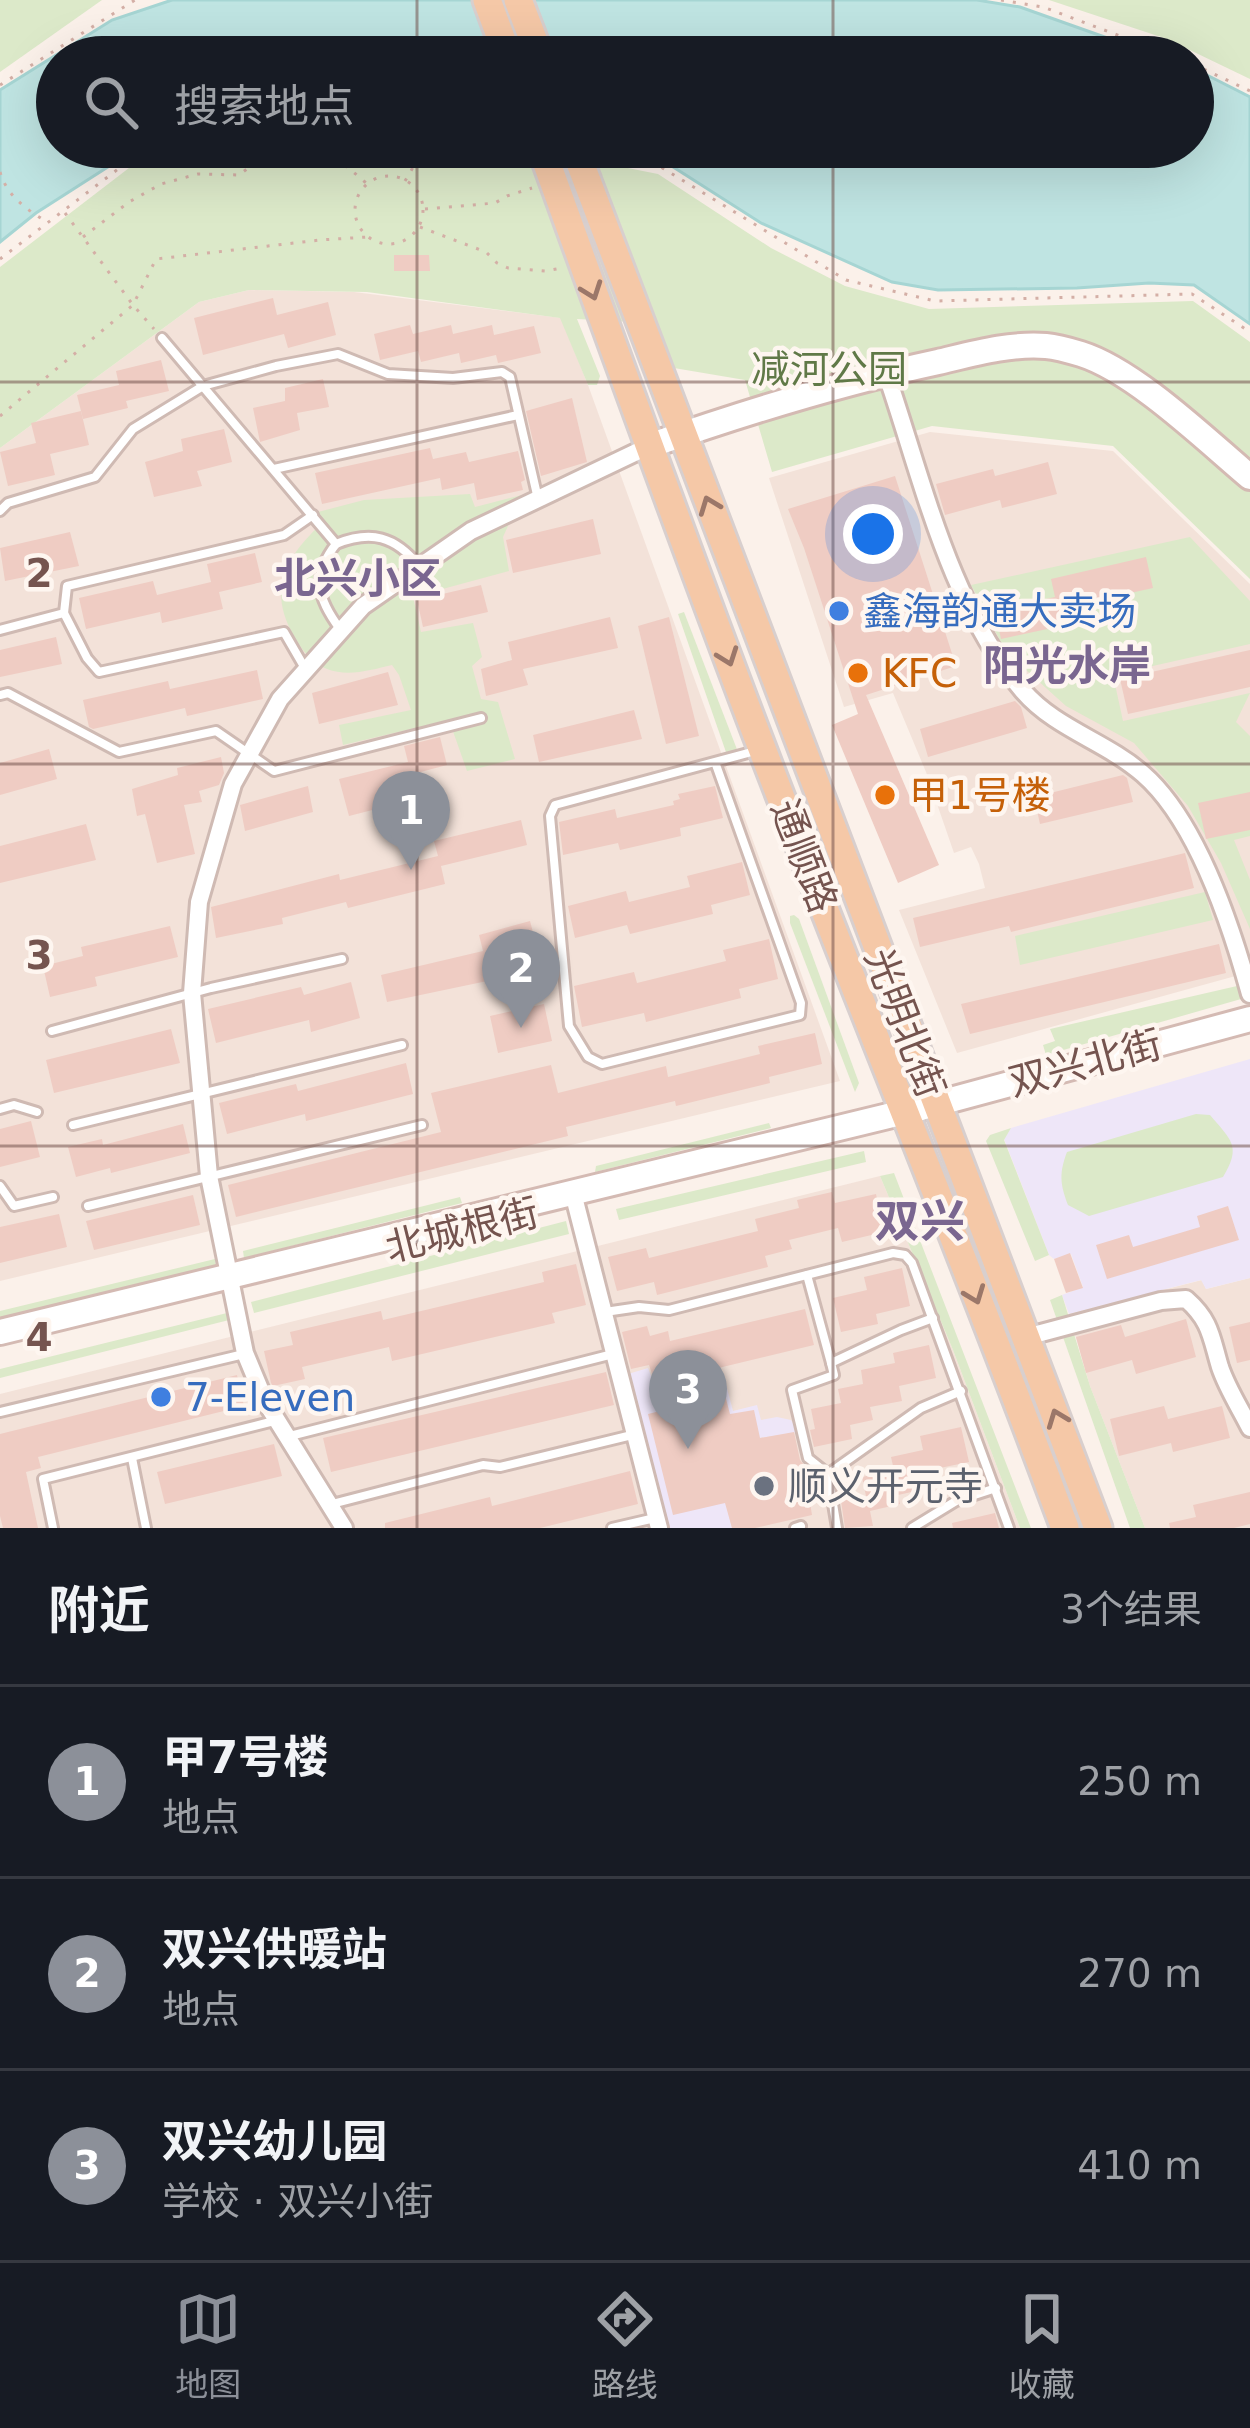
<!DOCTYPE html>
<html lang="zh">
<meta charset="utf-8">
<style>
:root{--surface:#171b24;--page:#242831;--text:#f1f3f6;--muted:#9ea1a6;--line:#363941;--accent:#8c9099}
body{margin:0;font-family:"DejaVu Sans","Noto Sans SC",sans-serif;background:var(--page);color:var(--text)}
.you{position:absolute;left:873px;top:534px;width:42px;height:42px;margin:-30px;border:9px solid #fff;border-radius:50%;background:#1a73e8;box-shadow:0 0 0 18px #1a73e833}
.badge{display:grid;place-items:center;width:78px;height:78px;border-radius:50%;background:var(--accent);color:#fff;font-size:39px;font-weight:700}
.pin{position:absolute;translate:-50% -99px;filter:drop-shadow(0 3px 6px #0008)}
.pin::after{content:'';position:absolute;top:63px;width:42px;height:36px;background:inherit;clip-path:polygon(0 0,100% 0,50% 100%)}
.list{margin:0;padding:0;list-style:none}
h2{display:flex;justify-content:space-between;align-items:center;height:156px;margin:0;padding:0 48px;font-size:51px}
h2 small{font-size:39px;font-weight:400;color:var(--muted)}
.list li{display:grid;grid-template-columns:78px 1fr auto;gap:36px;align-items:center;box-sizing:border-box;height:192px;padding:0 48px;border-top:3px solid var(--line)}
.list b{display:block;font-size:45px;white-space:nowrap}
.list p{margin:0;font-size:39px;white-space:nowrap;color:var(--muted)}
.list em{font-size:39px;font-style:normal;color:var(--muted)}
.icon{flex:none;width:66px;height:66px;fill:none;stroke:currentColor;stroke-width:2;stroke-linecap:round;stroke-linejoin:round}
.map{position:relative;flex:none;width:1250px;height:1528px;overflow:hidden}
.search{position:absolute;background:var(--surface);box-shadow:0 12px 48px #0002;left:36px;right:36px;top:36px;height:132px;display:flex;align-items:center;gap:30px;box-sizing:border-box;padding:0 42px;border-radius:66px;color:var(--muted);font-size:45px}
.sheet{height:732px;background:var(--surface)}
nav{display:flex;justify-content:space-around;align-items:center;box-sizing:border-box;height:168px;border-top:3px solid var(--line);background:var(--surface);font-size:33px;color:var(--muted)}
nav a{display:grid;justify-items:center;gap:6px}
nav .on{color:var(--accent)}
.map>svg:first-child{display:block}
.residential{fill:#f3e2d9}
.education{fill:#eee6f8}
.green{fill:#dce9c9}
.water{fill:#bfe4e2;stroke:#a6d5d3;stroke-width:3}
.building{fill:#efccc3}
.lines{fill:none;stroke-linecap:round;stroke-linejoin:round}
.lane-casing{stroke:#cfbab3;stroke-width:14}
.street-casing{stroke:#cfbab3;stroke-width:22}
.secondary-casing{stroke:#d4bab3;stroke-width:30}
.primary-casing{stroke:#d8cfce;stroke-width:33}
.path{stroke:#d4afa6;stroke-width:3;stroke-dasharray:3 9;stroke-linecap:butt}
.lane{stroke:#fff;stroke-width:8}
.street{stroke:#fff;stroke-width:16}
.secondary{stroke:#fff;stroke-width:24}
.primary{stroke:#f5c8a7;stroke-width:27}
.primary-bridge-casing{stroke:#d8cfce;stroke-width:33;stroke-linecap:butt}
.primary-bridge{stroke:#f5c8a7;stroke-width:27}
.oneway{stroke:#9b7769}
.grid{fill:none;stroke:#75544f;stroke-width:3;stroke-opacity:0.55}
.shop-dot{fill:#3f7fe0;stroke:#fef6f0;stroke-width:4.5}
.food-dot{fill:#e8710a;stroke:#fef6f0;stroke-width:4.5}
.worship-dot{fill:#6b7280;stroke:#fef6f0;stroke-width:4.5}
.labels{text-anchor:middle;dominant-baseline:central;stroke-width:9;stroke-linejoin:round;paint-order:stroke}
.park-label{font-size:39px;fill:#607947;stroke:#fef6f0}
.shop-label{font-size:39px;fill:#366cbe;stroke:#fef6f0;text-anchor:start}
.food-label{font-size:39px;fill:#c56008;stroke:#fef6f0;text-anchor:start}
.street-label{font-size:39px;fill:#75544f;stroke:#fef6f0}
.worship-label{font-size:39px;fill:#5b616d;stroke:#fef6f0;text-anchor:start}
.neighbourhood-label{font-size:42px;font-weight:bold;fill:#7a6690;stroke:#fef6f0}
.quarter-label{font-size:45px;font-weight:bold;fill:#7a6690;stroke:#fef6f0}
.grid-label{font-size:39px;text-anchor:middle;font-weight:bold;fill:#75544f;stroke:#fef6f0;stroke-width:9;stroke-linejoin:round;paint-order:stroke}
</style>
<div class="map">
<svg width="1250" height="1528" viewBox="0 0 1250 1528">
<rect width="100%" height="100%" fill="#fbf1ea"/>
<g class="residential">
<polygon points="249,290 354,292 561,318 588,385 840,1081 0,1281 0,448 199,302"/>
<polygon points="930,432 1113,451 1250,584 1250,972 957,1053 899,910 985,888 979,864 971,847 954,853 926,772 893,693 844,707 769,478"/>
<polygon points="880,1176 953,1350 1020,1528 0,1528 0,1394"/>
<polygon points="1250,1278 1250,1528 1145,1528 1090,1386 1069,1314 1202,1280 1206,1289"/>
</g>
<g class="education">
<polygon points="1250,1059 1250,1278 1206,1289 1201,1280 1069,1314 1062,1295 1083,1287 1071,1254 1054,1259 1049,1255 1004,1139 1011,1128"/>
<polygon points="648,1368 652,1378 666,1374 670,1386 723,1373 733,1411 757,1405 761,1420 777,1417 791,1420 799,1432 740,1441 714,1456 732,1528 670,1528 628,1374"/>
</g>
<g class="green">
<polygon points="0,0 102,0 0,72"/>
<polygon points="1049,0 1250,0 1250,79 1167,39"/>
<polygon points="522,147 658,174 771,248 845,286 929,309 1193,301 1250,342 1250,579 1113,446 932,426 772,472 745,380 668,367 650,323 577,319 600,376 597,385 588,385 560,318 367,292 249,290 199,302 0,448 0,267 155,148"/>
<path d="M470,494L475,507L522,495L503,537L509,571L413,597L421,632L473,623L482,657L472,666L481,699L498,702L515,759L467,771L449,720L343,745L339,725L411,710L399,675L392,665C371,670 348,677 327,669C311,663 302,650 294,636C266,588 287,556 323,522L318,512L364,500Z"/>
<polygon points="1190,537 1250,601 1250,644 1113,675 1123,721 1250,693 1236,722 1250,736 1250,836 1234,840 1250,880 1250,929 1221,863 1188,806 1134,743 1066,706 1006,652 971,585"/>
<polygon points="684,612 738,752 727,755 678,614"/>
<polygon points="1205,892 1213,920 1020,965 1015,936"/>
<polygon points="794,915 799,919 859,1083 855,1092 790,923 790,916"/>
<polygon points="1237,986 1241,999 1046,1055 1043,1045 1055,1041 1050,1029"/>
<path d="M1196,1114L1210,1115C1231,1140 1242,1146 1223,1177L1089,1216L1068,1205C1060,1184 1059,1173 1067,1152Z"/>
<polygon points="769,1123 771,1128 595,1172 596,1166"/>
<polygon points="1011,1128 1004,1140 1049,1255 1035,1261 986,1141 990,1135"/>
<polygon points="864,1151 866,1162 619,1220 616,1209"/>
<polygon points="894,1173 1031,1528 1020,1528 953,1350 880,1176"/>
<polygon points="460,1197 462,1203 244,1258 243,1251"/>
<polygon points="566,1221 569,1234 254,1313 251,1302"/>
<polygon points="215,1259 216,1265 0,1318 0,1311"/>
<polygon points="1062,1295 1090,1386 1145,1528 1130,1528 1050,1300"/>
<polygon points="227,1313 229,1320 0,1378 0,1369"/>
</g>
<g class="water">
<polygon points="172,0 977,0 1020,7 1161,57 57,57 57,147 139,147 36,213 0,242 0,90 112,20"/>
<polygon points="1193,68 1250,97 1250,324 1194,285 1149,283 1077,288 938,290 892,282 761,223 659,158 579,147 1193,147"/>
</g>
<g class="building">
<polygon points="394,255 429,255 430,271 394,271"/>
<polygon points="273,298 277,315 328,302 336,335 288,348 284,334 203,355 194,318"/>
<polygon points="410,325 413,334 451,325 453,334 492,325 494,335 534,326 541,353 498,363 496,355 461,363 459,353 421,362 418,351 380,360 374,334"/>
<polygon points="161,360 169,391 126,401 128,408 83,419 77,395 119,385 116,371"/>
<polygon points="323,379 329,407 297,413 300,430 260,442 253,408 285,401 285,388"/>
<polygon points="572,398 587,462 541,476 526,411"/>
<polygon points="81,411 89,445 50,454 55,475 8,486 0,452 36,443 31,423"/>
<polygon points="224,429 232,462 197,471 202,486 154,497 145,462 183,451 181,439"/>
<polygon points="430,448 433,459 466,452 469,462 518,451 525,480 521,482 523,490 477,500 474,483 442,490 440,478 322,504 315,473"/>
<polygon points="1048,462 1057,494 1002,508 1000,500 945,515 936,484 993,469 995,476"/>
<polygon points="895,476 956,666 866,695 939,865 898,883 832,725 858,714 804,548 788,509"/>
<polygon points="593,519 601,554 513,573 506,540"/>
<polygon points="70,532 79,566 5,581 0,548"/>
<polygon points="255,553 262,582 219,592 223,609 162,623 160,612 86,629 79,598 153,581 157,595 211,582 207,564"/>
<polygon points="1146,557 1153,588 1085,603 1089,620 1001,639 995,610 1055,597 1051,579"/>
<polygon points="481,585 488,612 423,627 417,600"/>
<polygon points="610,617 618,648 523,669 528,685 486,696 481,669 512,660 508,642"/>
<polygon points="669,617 699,736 666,744 638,626"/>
<polygon points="56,637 62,664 0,677 0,650"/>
<polygon points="1250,650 1250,687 1128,714 1120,679"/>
<polygon points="257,670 263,699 187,716 185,708 93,729 89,727 83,700 168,681 170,689"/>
<polygon points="388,672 398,705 319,724 312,693"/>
<polygon points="1015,701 1021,707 1027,728 928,757 920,729"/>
<polygon points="634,710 642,739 539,762 533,735"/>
<polygon points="440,737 447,765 413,774 419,798 349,816 339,779 408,762 404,746"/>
<polygon points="49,749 57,779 0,795 0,763"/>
<polygon points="221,757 224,773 219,785 199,791 202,802 184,805 195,854 157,863 145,814 137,816 132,789 178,775 177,768"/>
<polygon points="1123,775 1127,778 1133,802 1040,824 1034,797"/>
<polygon points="308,786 313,812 245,831 240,805"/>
<polygon points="715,786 723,818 680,828 681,836 620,850 618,843 563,855 559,822 615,809 617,818 674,805 673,801 680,799 678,794"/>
<polygon points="1250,792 1250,830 1206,839 1198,803"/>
<polygon points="521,820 527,845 441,866 445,884 348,908 346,902 282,918 283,924 216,938 211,907 339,874 340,880 438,856 434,841"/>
<polygon points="86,824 96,860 0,883 0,846"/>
<polygon points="1185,853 1194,888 1011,932 1009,926 920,947 913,918"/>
<polygon points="742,862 750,895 711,905 713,914 630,934 627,925 575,938 568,906 626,891 629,902 690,887 687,876"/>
<polygon points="530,921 538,951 487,963 492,980 387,1002 381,975 483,951 479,935"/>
<polygon points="170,926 178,957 95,977 97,986 50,997 43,966 83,956 81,947"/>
<polygon points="769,939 778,979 739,989 741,998 646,1022 644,1013 582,1027 574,986 634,972 637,983 726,961 723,950"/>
<polygon points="1219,944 1226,973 970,1034 961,1004"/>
<polygon points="351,982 360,1018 311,1032 309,1020 216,1043 208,1009 301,987 304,995"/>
<polygon points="544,1004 552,1041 498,1053 490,1016"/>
<polygon points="171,1029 180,1063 54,1093 46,1060"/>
<polygon points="815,1033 822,1064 769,1077 770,1083 676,1106 675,1101 566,1127 568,1136 236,1217 228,1185 441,1132 431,1093 551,1065 558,1093 666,1066 668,1077 760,1054 758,1046"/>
<polygon points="406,1063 413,1094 306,1121 305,1114 227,1134 219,1103 296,1084 298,1091"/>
<polygon points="31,1121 40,1157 0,1167 0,1129"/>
<polygon points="183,1124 190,1153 111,1173 110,1168 76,1177 68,1147 102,1139 103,1145"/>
<polygon points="832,1192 835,1203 876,1194 884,1232 842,1242 838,1228 789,1240 792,1249 765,1256 768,1267 657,1295 654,1282 617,1291 608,1257 646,1248 649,1258 758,1231 755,1219 799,1208 797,1200"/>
<polygon points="193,1195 200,1225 94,1250 86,1221"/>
<polygon points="1228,1206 1239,1240 1107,1279 1096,1245 1129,1235 1133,1247 1200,1227 1197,1216"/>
<polygon points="59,1214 67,1247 0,1263 0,1227"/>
<polygon points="1070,1253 1083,1288 1066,1293 1054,1259"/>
<polygon points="576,1264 586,1305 552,1313 555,1323 392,1361 389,1347 302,1367 305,1379 273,1386 271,1383 264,1351 293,1345 290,1332 381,1311 383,1320 544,1282 542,1272"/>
<polygon points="902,1268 910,1306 876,1314 878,1324 841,1332 833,1298 867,1290 864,1277"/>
<polygon points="805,1309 814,1345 681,1377 679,1367 652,1374 649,1365 631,1369 622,1332 647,1326 650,1336 668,1331 670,1341"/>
<polygon points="1186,1319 1196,1357 1136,1374 1132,1360 1086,1373 1076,1337 1121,1325 1125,1337"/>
<polygon points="1250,1322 1250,1360 1237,1363 1229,1327"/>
<polygon points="929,1345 936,1378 899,1386 902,1401 870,1407 873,1420 850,1425 852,1439 814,1447 810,1430 815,1429 811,1409 841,1403 838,1389 863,1384 861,1370 895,1363 893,1353"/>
<polygon points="606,1372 614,1405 331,1472 323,1438"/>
<polygon points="237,1375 244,1406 38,1457 41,1468 26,1472 38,1528 3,1528 0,1516 0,1434"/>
<polygon points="725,1395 730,1414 754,1410 760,1438 794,1432 800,1460 804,1465 812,1515 755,1528 732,1528 725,1503 673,1515 648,1414"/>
<polygon points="1164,1406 1168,1419 1222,1406 1230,1438 1173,1452 1171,1443 1119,1456 1110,1419"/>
<polygon points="961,1427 969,1462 930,1470 934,1487 898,1495 900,1504 870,1511 873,1526 845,1528 841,1501 866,1496 862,1477 894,1470 891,1457 923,1450 920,1436"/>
<polygon points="274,1444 282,1476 165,1504 157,1472"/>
<polygon points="630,1471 638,1504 540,1528 385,1528 385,1523 490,1497 492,1506"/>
<polygon points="1250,1492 1250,1524 1234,1528 1170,1528 1169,1523 1196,1517 1193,1505"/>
<polygon points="995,1513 999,1528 953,1528 952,1523"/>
</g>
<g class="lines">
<defs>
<g id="lane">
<path d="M162,338L336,544C311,576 317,598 340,629"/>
<polyline points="274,469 518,415"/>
<polyline points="0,511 8,503 95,477 133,429 203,386 276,366 338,354 388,374 453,378 502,372 510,377 538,499"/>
<path d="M336,544C371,530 395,536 419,566"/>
<polyline points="64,613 87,658 99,672 284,632 306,670"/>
<polyline points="0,630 64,613 67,586 284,535 313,515"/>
<polyline points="0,695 8,693 119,752 216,731 274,771 481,718"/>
<polyline points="715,762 801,1003 800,1015 602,1064 588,1057 569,1026 550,816 555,805 759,750"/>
<polyline points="52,1031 211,988 342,959"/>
<polyline points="0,1109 14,1105 37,1112"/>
<polyline points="73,1125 402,1045"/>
<polyline points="0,1186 14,1206 53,1197"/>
<polyline points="88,1206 422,1125"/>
<polyline points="807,1275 831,1363 901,1330 933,1318"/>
<polyline points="605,1312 639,1307 669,1310 893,1253 905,1255 912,1263 1009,1528"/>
<polyline points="0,1412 244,1354"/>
<polyline points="290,1436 613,1354"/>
<polyline points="132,1458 146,1528"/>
<polyline points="828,1474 808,1458 792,1390 834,1375 831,1363"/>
<polyline points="332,1504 483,1465 500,1467 632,1435"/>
<polyline points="53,1528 43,1479 278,1420"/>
<polyline points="612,1528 655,1518"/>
<polyline points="795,1528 801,1526"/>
<polyline points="837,1528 828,1474 921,1408 961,1391"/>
<polyline points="912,1528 956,1501 996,1488"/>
</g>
<g id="street">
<path d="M886,373C922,477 949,605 1023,691C1056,729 1105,741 1143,774C1197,821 1231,925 1250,994"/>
<polyline points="573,1193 659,1528"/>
<path d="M1026,1337L1161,1301L1186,1299C1211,1321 1211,1337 1220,1367C1227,1388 1240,1408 1250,1428"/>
<polyline points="344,1528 265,1401 245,1353 209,1176 192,993 199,902 233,784 280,699 363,606 471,531 649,446"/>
</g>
<g id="secondary">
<path d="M649,446C743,413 840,383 938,362C972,354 1010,343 1046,346C1057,347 1071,351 1081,354C1135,371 1206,440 1250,477"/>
<polyline points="0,1332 921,1108 1250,1019"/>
</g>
<g id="primary">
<polyline points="487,0 508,57"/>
<polyline points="518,0 540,57"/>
<path d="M541,147C614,349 686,550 763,751C862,1010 969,1267 1065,1528"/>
<polyline points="587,181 1098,1528"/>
</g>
</defs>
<use href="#lane" class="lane-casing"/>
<use href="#street" class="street-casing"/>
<use href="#secondary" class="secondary-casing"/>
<use href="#primary" class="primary-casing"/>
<g class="path">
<polyline points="1001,0 1043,7 1176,57"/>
<polyline points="1193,64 1250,91"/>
<polyline points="0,85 135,0"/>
<path d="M301,147C329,152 346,165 366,183"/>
<polyline points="603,157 656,164 846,280 935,301 1192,294 1250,332"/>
<path d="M0,172C7,196 26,209 47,222"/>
<circle cx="389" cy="210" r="34"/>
<polyline points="405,181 425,147"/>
<polyline points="425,209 495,203 507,196 532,188"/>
<polyline points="65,213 133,305 154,329"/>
<polyline points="420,227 486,252 497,263 508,268 546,271 562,268"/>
<polyline points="83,237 129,202 161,184 198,174 239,175 275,148 281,147"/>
<polyline points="0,259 147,147"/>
<polyline points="0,416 133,305 156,259 320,240 368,237"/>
</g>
<use href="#lane" class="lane"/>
<use href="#street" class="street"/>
<use href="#secondary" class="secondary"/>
<use href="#primary" class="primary"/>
<defs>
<polyline id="primary-bridge" points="574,147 587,181"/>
</defs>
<use href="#primary-bridge" class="primary-bridge-casing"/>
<use href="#primary-bridge" class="primary-bridge"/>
</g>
<defs><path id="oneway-chevron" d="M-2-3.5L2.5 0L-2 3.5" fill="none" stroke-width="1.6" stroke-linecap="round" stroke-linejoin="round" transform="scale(3)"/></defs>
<g class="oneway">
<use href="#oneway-chevron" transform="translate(592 291) rotate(70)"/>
<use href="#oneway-chevron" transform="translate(709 505) rotate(-111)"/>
<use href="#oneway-chevron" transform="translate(728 657) rotate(70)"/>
<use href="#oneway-chevron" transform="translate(975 1295) rotate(69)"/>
<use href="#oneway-chevron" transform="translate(1057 1418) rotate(-111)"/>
</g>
<path class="grid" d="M417,0V57M833,0V57M417,147V1528M833,147V1528M0,382H1250M0,764H1250M0,1146H1250"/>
<g class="shop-dot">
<circle cx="839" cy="611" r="12"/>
<circle cx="161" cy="1397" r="12"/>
</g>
<g class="food-dot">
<circle cx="858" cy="673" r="12"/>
<circle cx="885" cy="795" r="12"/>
</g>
<circle class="worship-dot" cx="764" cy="1486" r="12"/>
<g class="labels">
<g class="park-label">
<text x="829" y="369">减河公园</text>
</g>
<g class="shop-label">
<text x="863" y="611">鑫海韵通大卖场</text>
<text x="185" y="1397">7-Eleven</text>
</g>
<g class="food-label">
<text x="882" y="673">KFC</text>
<text x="909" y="795">甲1号楼</text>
</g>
<g class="street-label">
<text transform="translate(804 856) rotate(69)">通顺路</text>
<text transform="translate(905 1023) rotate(69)">光明北街</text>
<text transform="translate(1085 1063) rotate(-15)">双兴北街</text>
<text transform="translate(462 1230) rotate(-14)">北城根街</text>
</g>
<g class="worship-label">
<text x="788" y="1486">顺义开元寺</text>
</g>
<g class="neighbourhood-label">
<text x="358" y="578">北兴小区</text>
<text x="1067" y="665">阳光水岸</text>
</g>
<g class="quarter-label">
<text x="920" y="1221">双兴</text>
</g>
</g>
<g class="grid-label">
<text x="39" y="587">2</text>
<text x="39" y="969">3</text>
<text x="39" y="1351">4</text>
</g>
</svg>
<div class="you"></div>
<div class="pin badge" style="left:411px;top:870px">1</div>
<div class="pin badge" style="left:521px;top:1028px">2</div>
<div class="pin badge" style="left:688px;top:1449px">3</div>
<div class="search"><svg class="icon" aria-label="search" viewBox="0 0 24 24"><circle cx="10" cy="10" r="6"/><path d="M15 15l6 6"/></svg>搜索地点</div>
</div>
<section class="sheet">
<h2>附近<small>3个结果</small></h2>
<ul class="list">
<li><span class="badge">1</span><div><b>甲7号楼</b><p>地点</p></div><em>250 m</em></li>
<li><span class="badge">2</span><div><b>双兴供暖站</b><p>地点</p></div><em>270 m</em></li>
<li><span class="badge">3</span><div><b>双兴幼儿园</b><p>学校 · 双兴小街</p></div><em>410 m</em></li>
</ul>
</section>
<nav>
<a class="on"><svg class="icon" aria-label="map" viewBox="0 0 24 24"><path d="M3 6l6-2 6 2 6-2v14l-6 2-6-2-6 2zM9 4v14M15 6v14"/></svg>地图</a>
<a><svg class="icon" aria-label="directions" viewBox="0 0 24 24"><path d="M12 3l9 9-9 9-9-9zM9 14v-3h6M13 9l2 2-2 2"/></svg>路线</a>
<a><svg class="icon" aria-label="saved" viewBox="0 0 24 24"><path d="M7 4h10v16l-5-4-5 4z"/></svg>收藏</a>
</nav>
